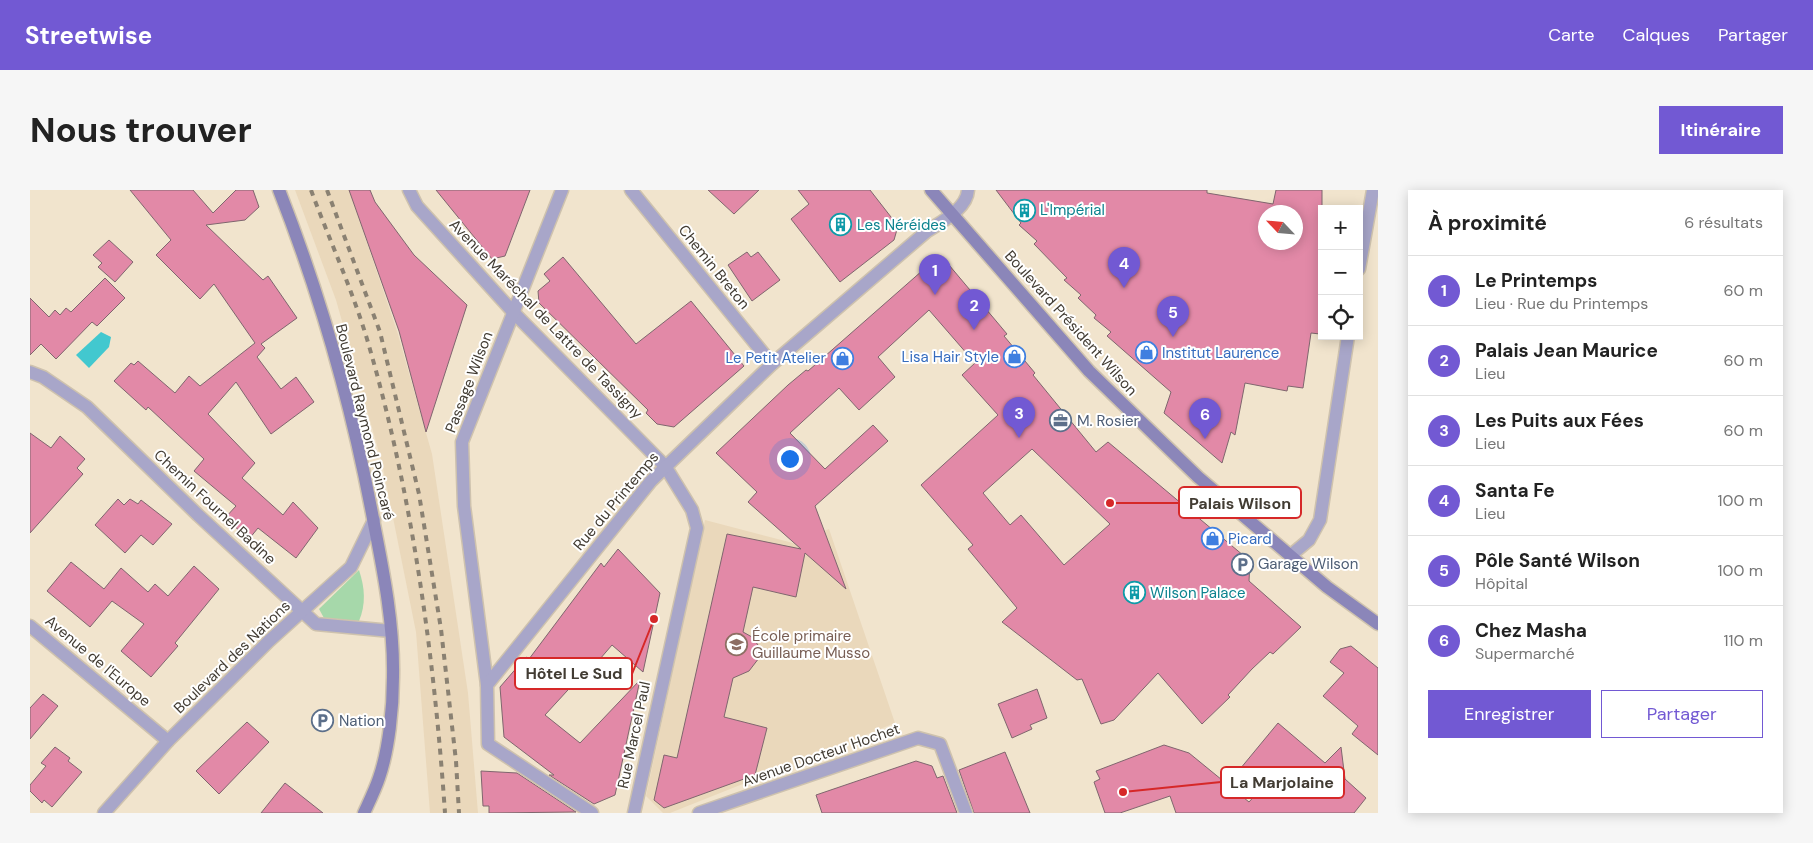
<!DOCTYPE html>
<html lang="fr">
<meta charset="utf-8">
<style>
:root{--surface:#fff;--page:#f6f6f6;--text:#222;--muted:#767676;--line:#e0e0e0;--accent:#7259d3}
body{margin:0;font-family:"DM Sans",sans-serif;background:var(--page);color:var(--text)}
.controls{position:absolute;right:15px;top:15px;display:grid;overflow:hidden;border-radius:0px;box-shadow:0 2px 12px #0003}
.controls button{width:45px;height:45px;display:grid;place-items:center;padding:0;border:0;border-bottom:1px solid var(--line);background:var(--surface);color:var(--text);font:25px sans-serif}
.compass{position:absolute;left:1228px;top:15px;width:45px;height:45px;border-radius:50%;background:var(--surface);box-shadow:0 2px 12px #0003;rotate:296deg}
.you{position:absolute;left:759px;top:268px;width:18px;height:18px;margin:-12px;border:4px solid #fff;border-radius:50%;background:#1a73e8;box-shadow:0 0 0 8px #1a73e833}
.badge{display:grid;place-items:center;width:32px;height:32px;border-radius:50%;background:var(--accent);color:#fff;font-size:16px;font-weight:700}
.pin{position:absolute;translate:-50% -41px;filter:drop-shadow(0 1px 2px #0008)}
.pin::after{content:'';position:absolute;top:26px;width:18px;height:15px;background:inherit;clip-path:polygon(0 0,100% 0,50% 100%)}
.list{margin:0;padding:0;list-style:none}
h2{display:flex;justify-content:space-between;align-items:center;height:65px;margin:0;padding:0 20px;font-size:21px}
h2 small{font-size:16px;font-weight:400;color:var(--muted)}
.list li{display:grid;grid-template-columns:32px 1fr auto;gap:15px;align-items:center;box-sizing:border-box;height:70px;padding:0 20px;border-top:1px solid var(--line)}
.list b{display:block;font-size:19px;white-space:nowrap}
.list p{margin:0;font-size:16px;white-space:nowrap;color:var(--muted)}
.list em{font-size:16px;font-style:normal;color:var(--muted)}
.actions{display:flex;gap:10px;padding:15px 20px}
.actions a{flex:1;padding:11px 0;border:1px solid var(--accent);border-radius:0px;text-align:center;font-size:18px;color:var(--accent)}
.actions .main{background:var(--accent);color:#fff}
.icon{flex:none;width:28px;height:28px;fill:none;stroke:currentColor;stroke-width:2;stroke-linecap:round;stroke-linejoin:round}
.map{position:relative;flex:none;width:1348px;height:623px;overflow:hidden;border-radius:0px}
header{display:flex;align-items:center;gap:30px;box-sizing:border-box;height:70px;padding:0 25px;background:var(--accent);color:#fff}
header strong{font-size:24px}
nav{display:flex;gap:28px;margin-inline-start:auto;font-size:18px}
.intro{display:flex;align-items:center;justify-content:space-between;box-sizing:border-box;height:120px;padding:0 30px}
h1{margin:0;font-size:35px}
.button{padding:12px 22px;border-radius:0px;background:var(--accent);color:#fff;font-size:18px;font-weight:700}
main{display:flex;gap:30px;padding:0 30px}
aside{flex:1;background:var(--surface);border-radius:0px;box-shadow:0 2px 12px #0003}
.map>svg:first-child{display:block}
.built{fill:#ead8bb}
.green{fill:#a6d8aa}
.water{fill:#42c8cf}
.building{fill:#e289a7;stroke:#7f666e;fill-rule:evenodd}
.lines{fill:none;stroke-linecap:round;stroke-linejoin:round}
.street-casing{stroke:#cec2ae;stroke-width:15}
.secondary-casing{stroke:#cec2ae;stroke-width:15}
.street{stroke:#a8a6c9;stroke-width:12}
.secondary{stroke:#8b86b9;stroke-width:12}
.rail{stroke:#8a8172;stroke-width:4;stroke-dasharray:6 6;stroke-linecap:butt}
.labels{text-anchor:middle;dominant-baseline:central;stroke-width:4;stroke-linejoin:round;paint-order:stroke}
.culture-label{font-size:15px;fill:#0d838f;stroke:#fff;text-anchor:start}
.street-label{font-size:15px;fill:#423c33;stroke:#fff}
.shop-label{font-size:15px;fill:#366cbe;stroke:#fff;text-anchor:start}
.service-label{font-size:15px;fill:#4e5e75;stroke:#fff;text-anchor:start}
.education-label{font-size:15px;fill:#785e54;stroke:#fff;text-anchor:start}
.leader{fill:none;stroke:#d62828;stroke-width:2}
.callout-dot{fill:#d62828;stroke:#fff;stroke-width:2}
.callout{fill:#fff;stroke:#d62828;stroke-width:2}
.callout-label{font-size:16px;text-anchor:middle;font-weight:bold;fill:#423c33}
</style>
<header>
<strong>Streetwise</strong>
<nav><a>Carte</a><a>Calques</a><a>Partager</a></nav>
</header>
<div class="intro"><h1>Nous trouver</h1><a class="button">Itinéraire</a></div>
<main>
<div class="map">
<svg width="1348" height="623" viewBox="0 0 1348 623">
<rect width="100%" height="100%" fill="#f1e4cd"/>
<g class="built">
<polygon points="265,0 319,0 367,141 402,264 438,503 448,623 400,623 386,442 352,273 306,110"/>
<polygon points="675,330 763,353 799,339 865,533 640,623 633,623 616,606"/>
</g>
<path class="green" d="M329,380C335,398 336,414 329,431L294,428L289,419Z"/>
<polygon class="water" points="71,142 81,147 79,157 59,178 46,165"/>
<g class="building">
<polygon points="100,0 163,0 183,23 206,0 223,0 229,17 215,30 176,35 233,90 238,86 267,128 231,154 235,158 227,167 251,199 266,187 284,212 241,244 206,192 178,224 225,273 212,288 253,325 263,312 288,338 266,368 228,338 219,349 195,328 206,316 164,281 174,269 118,217 116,220 84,191 101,173 104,175 108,171 145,203 159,186 170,196 225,153 184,94 170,109 126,65 141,50"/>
<polygon points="319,0 340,0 345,12 384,65 437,115 396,242 369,141"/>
<polygon points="406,0 500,0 475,66 462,69"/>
<polygon points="678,0 729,0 704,24"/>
<polygon points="768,0 840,0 868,36 864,50 810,92 761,29 779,14"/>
<path d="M966,0H1177V3L1243,14L1246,0H1292V131L1290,144L1281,143L1273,198L1258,196L1257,201L1215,193L1205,245L1201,242L1192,273L1134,223L1141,202L1077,146L1081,142L1064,128L1066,125L1048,108L1051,105L1034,90L1037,88L1004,54L1007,51L989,35L991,33ZM1236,22H1266V52H1236Z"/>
<polygon points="79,50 103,72 85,92 68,77 72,73 63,65"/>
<polygon points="717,62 721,67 728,62 750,90 722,111 698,75"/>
<polygon points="533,67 606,154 661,111 714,176 644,237 627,234 616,223 618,220 509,113 508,101 520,91 514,84"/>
<path d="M901,73L919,75L977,144L974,146L1005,183L1003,185L1066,262L1078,252L1220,371L1219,391L1271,437L1243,464L1240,462L1222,479L1198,505L1200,507L1172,534L1128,483L1084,530L1071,534L1052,489L1047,490L972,432L987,418L938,359L943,355L891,295L968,225L932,185L945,173L899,120L848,167L865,187L829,220L809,198L760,243L795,279L843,235L858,251L785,316L816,399L775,363L766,407L723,397L713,442L722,447L728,455L729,468L719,481L703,488L694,527L737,538L725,585L634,618L624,610L634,565L647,568L697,344L771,359L718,312L727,302L686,263L758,195L776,180L778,181ZM1002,259L1080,334L1034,375L991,325L980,335L953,303Z"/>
<polygon points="75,88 95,108 67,136 62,132 26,169 11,154 0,165 0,108 19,127 25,120 30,125 36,118 41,122"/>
<polygon points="0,243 21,258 30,246 55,269 47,278 53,284 0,343"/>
<polygon points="88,309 94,315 100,309 108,314 111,310 142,334 123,355 111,345 95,363 65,335"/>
<polygon points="588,359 630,403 613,482 582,455 551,491 548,489 515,525 550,553 610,490 585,605 564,614 519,585 524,585 474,547 470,497 496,467 499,469 571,373 574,377"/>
<polygon points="41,372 74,399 91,378 118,402 125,394 138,406 164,376 189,399 145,453 148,456 121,487 91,461 114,434 82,411 60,437 17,401"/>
<polygon points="1321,456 1348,478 1348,565 1322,544 1328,536 1293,506 1314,483 1300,472 1310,459"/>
<polygon points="1007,499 1017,528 1000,535 1002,539 982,548 968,514"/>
<polygon points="13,504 28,516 0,549 0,518"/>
<polygon points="217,532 239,552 189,604 166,581"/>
<polygon points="1248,533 1295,573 1311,557 1315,589 1336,608 1324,623 1146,623 1140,606 1090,623 1075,623 1064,592 1070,589 1066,581 1134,555 1159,563 1219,612 1229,601 1210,579"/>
<polygon points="25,557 40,568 38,571 52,582 22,617 14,610 12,613 0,601 0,595 16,576 11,573"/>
<polygon points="975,562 1000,623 944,623 929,580"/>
<polygon points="886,571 902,576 907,588 913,586 927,623 792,623 786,605"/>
<polygon points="451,581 487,583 546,622 459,623 459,616 453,616"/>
<polygon points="255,593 293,623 231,623"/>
</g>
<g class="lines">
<defs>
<g id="street">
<polyline points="379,0 387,16 484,123 635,276 662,320 667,338 604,623"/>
<polyline points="601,0 742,174"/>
<polyline points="1329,79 1343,0"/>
<polyline points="0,182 13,187 57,217 168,325 286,434 361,441"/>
<polyline points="1261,365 1279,350 1290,330 1318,146"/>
<polyline points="0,436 138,551"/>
<polyline points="457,495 434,316 432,252 532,0"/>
<polyline points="74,623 138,551 239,451 321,377 344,330"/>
<path d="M562,623L458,554L457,495L621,291L742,174L896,42C911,32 937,19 938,0"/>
<polyline points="669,623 888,548 910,554 936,623"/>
</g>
<g id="secondary">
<path d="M249,0C291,107 323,220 344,334C354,384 364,436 363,487C363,518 359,559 349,588C345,600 339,612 334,623"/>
<polyline points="901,0 1059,181 1168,287 1297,397 1348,434"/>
</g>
</defs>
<use href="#street" class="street-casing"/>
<use href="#secondary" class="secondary-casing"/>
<use href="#street" class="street"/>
<use href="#secondary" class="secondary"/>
<g class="rail">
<path d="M281,0C299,49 322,99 337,149C382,302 404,464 415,623"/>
<polyline points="297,0 350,142 389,304 411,439 426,571 429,623"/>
</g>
</g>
<defs>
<symbol id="building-ring" viewBox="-11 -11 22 22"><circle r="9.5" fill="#fff" stroke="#0f9aa8" stroke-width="1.5"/><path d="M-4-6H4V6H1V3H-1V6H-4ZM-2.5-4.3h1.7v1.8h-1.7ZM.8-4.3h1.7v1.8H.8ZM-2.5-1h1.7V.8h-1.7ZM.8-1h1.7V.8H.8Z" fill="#0f9aa8"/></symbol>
<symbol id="shop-ring" viewBox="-11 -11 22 22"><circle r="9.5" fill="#fff" stroke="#3f7fe0" stroke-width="1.5"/><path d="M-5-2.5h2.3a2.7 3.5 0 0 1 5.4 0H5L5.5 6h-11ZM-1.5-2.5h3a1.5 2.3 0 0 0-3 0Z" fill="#3f7fe0"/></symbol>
<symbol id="office-ring" viewBox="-11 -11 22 22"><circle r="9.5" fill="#fff" stroke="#5c6f8a" stroke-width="1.5"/><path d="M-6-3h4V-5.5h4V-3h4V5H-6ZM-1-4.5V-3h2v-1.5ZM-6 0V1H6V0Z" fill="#5c6f8a"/></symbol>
<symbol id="parking-ring" viewBox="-11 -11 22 22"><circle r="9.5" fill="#fff" stroke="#5c6f8a" stroke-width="1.5"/><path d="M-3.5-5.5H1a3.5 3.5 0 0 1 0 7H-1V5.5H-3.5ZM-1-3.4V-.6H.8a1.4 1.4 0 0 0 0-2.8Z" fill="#5c6f8a"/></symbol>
<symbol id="school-ring" viewBox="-11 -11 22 22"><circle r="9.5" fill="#fff" stroke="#8d6e63" stroke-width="1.5"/><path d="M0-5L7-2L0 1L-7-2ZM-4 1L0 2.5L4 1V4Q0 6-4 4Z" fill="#8d6e63"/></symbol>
</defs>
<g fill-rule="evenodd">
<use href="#building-ring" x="982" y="8" width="25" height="25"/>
<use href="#building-ring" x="798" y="22" width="25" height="25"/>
<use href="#shop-ring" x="1104" y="150" width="25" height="25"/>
<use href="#shop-ring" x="972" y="154" width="25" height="25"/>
<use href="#shop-ring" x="800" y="156" width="25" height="25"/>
<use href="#office-ring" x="1018" y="218" width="25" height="25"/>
<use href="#shop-ring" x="1170" y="336" width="25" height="25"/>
<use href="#parking-ring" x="1200" y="362" width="25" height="25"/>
<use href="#building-ring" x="1092" y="390" width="25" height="25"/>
<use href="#school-ring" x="694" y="442" width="25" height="25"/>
<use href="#parking-ring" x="280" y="518" width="25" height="25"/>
</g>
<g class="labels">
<g class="culture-label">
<text x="1010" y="20">L'Impérial</text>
<text x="827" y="35">Les Néréides</text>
<text x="1120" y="403">Wilson Palace</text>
</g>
<g class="street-label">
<text transform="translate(684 77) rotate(51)">Chemin Breton</text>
<text transform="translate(516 129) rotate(46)">Avenue Maréchal de Lattre de Tassigny</text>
<text transform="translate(1041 133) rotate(48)">Boulevard Président Wilson</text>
<text transform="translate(439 192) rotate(-69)">Passage Wilson</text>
<text transform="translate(335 232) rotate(76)">Boulevard Raymond Poincaré</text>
<text transform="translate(586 311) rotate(-50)">Rue du Printemps</text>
<text transform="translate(185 317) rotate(43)">Chemin Fournel Badine</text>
<text transform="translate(202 467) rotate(-44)">Boulevard des Nations</text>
<text transform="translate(68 471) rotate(40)">Avenue de l'Europe</text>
<text transform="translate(604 545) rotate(-78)">Rue Marcel Paul</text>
<text transform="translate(791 565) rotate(-19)">Avenue Docteur Hochet</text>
</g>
<g class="shop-label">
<text x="1132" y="163">Institut Laurence</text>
<text x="969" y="167" text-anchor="end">Lisa Hair Style</text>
<text x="796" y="168" text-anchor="end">Le Petit Atelier</text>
<text x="1198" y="349">Picard</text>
</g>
<g class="service-label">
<text x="1047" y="231">M. Rosier</text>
<text x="1228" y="374">Garage Wilson</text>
<text x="309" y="531">Nation</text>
</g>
<g class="education-label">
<text x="722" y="446">École primaire<tspan x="722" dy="17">Guillaume Musso</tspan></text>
</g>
</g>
<path class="leader" d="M1080 313L1149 313M624 429L602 484M1093 602L1191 592"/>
<g class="callout-dot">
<circle cx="1080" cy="313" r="5"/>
<circle cx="624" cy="429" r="5"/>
<circle cx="1093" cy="602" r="5"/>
</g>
<g class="callout">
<rect x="1149" y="297" width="122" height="31" rx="5"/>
<rect x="485" y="468" width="117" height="31" rx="5"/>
<rect x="1191" y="577" width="123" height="31" rx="5"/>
</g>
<g class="callout-label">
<text x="1210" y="319">Palais Wilson</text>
<text x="544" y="489">Hôtel Le Sud</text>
<text x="1252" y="598">La Marjolaine</text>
</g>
</svg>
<div class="controls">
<button>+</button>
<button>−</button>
<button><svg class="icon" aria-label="locate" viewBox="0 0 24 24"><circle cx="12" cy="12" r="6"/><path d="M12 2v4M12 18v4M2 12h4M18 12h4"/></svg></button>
</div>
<svg class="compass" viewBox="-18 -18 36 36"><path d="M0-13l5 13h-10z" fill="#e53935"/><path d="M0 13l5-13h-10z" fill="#767676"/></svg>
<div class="you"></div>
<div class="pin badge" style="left:905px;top:105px">1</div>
<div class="pin badge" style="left:944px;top:140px">2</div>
<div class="pin badge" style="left:989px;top:248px">3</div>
<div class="pin badge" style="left:1094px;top:98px">4</div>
<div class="pin badge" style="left:1143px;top:147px">5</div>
<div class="pin badge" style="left:1175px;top:249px">6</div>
</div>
<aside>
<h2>À proximité<small>6 résultats</small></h2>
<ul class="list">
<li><span class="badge">1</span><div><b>Le Printemps</b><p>Lieu · Rue du Printemps</p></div><em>60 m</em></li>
<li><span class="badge">2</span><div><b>Palais Jean Maurice</b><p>Lieu</p></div><em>60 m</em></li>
<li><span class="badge">3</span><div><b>Les Puits aux Fées</b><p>Lieu</p></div><em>60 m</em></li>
<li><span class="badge">4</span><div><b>Santa Fe</b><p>Lieu</p></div><em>100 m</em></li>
<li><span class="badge">5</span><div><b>Pôle Santé Wilson</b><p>Hôpital</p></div><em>100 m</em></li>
<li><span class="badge">6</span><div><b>Chez Masha</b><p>Supermarché</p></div><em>110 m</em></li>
</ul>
<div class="actions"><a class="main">Enregistrer</a><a>Partager</a></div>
</aside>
</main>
